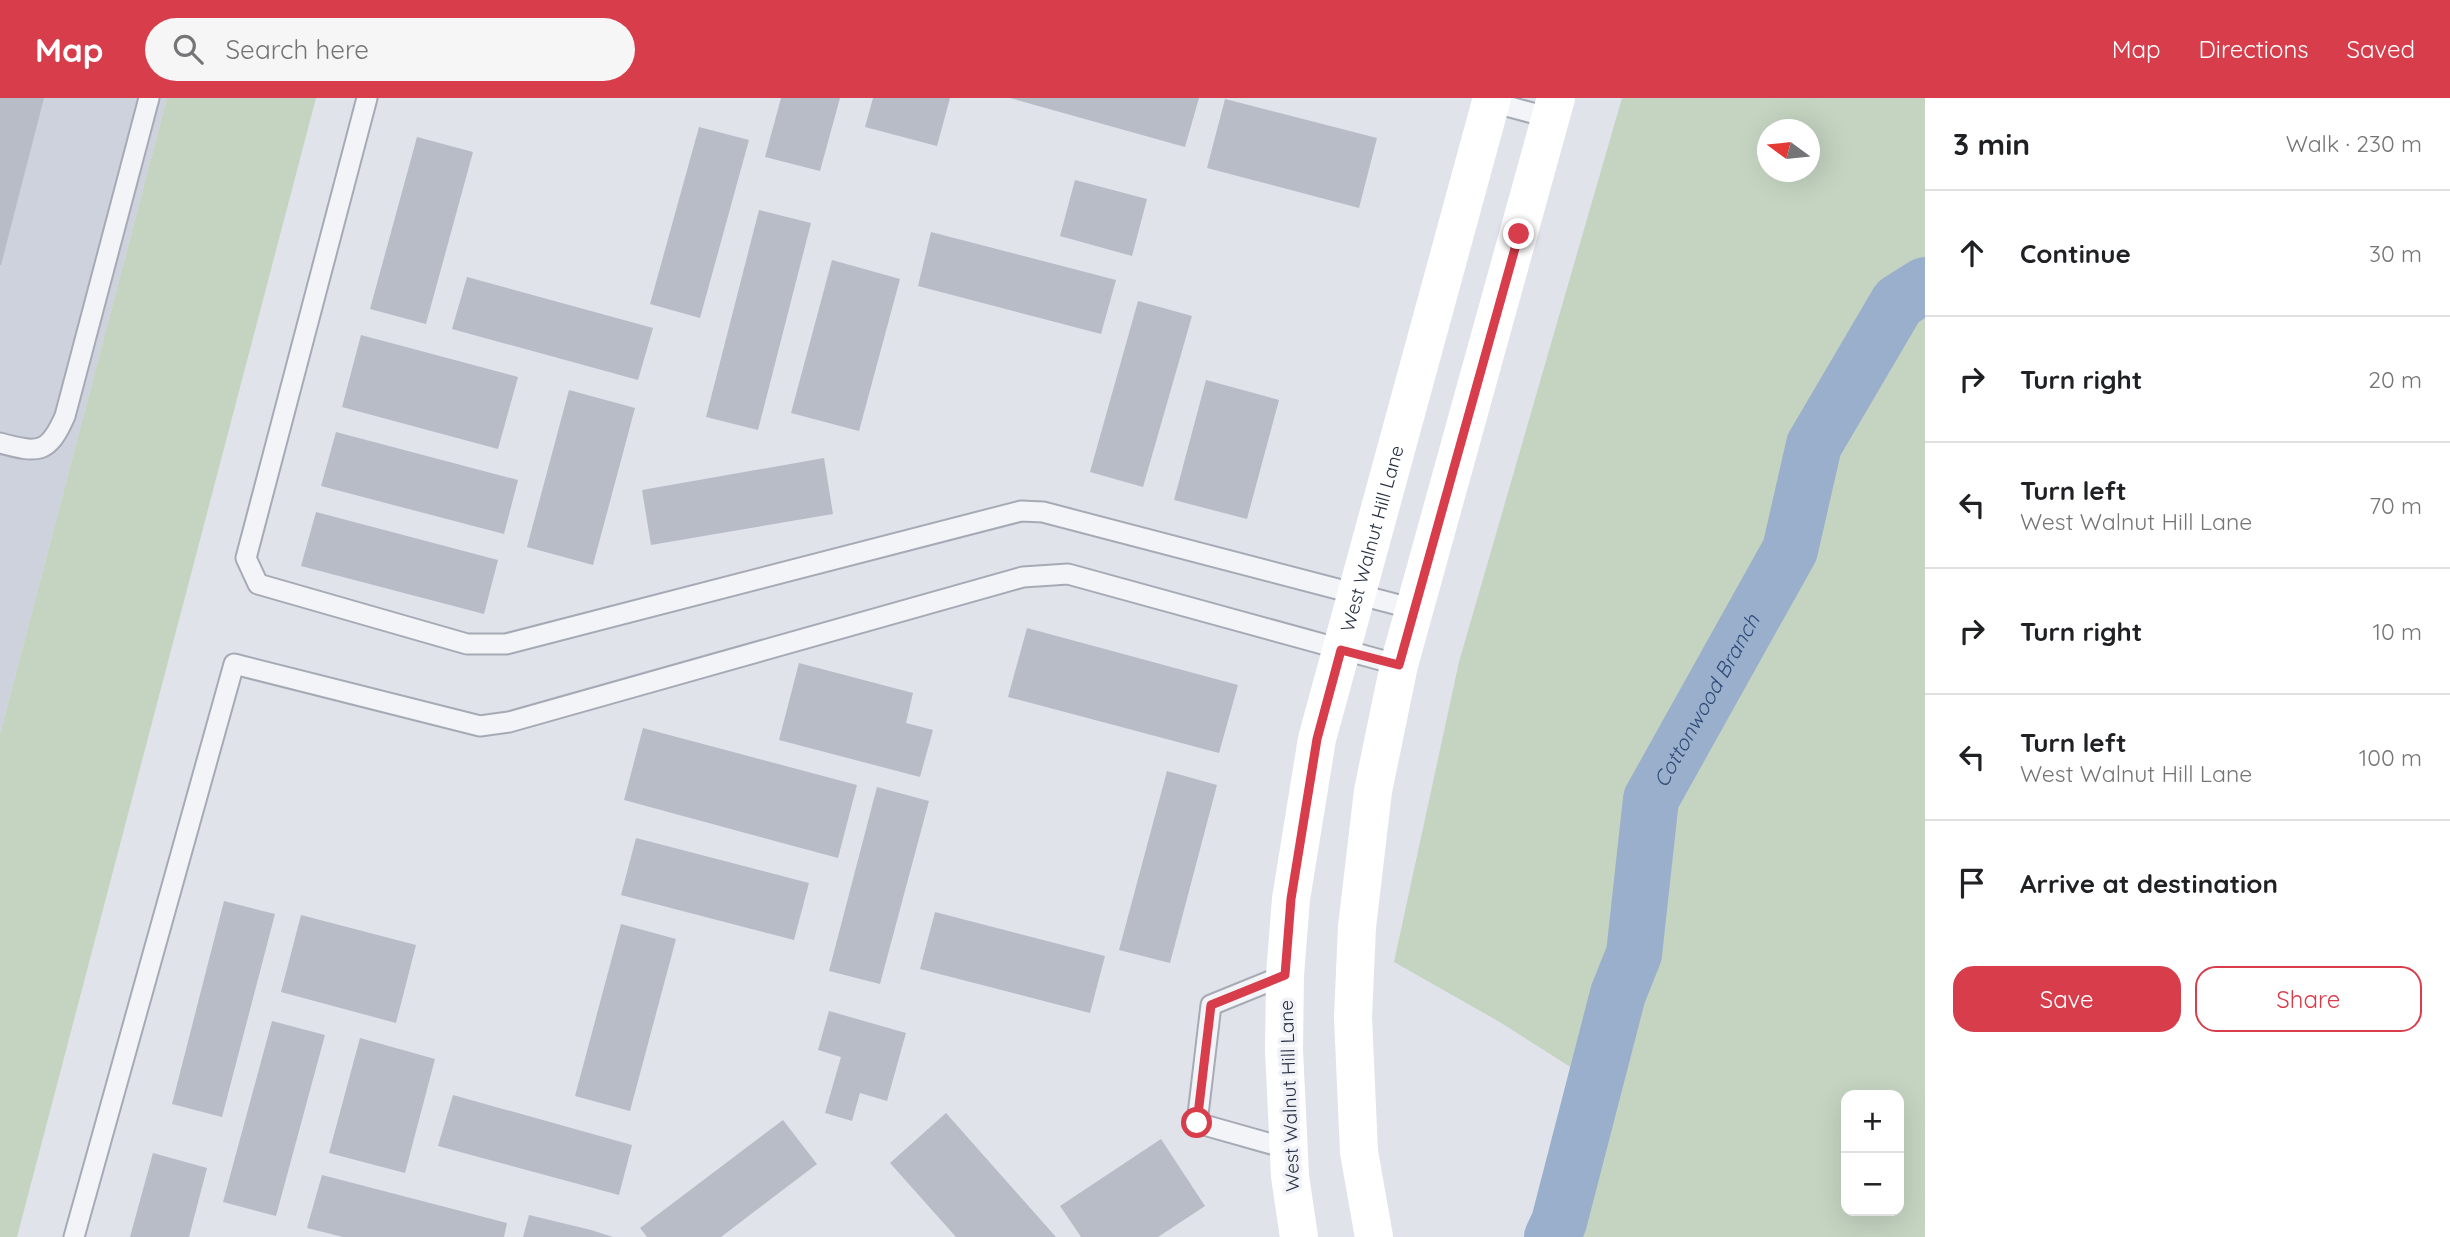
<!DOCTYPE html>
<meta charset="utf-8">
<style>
:root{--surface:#fff;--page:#f6f6f6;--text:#202124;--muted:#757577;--line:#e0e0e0;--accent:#d73d4b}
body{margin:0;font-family:Quicksand,sans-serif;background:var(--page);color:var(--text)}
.controls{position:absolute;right:21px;bottom:21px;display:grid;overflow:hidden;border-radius:14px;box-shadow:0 7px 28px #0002}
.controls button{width:63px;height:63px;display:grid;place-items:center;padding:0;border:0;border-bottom:2px solid var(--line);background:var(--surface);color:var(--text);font:35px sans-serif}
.compass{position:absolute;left:1757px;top:21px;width:63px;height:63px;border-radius:50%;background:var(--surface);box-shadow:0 7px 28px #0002;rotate:285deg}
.stop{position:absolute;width:21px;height:21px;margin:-16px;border:5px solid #d73d4b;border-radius:50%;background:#fff}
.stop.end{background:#d73d4b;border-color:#fff;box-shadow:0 2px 7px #0008}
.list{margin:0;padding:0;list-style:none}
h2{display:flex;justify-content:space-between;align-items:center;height:91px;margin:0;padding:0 28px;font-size:30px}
h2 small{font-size:23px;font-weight:400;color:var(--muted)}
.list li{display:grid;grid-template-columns:46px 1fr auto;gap:21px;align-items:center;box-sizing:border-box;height:126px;padding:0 28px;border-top:2px solid var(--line)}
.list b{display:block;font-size:26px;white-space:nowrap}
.list p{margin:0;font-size:23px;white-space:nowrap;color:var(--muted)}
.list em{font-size:23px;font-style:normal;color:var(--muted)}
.actions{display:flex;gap:14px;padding:21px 28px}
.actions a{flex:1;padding:16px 0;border:2px solid var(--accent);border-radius:21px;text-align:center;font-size:24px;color:var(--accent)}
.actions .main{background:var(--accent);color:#fff}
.icon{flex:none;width:38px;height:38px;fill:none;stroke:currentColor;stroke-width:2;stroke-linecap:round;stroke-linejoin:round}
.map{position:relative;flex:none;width:1925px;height:1139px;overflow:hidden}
header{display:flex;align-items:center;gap:42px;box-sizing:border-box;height:98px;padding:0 35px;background:var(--accent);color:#fff}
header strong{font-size:33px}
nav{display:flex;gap:38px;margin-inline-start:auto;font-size:24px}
.search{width:490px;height:63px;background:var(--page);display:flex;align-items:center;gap:18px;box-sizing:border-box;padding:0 24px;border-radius:38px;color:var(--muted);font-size:26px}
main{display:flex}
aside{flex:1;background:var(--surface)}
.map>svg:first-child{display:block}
.built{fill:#ced2dc}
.green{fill:#c4d4c1;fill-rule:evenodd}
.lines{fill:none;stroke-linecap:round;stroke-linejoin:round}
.river{stroke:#99afcc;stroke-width:56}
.building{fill:#b7bcc7}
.lane-casing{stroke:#a5aab4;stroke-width:23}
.lane{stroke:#f3f4f8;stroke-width:19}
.secondary{stroke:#fff;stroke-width:38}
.route{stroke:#d73d4b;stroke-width:9}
.labels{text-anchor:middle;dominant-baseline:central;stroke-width:7;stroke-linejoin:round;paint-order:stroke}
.street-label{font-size:19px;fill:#273042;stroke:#f0f2f7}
.water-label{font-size:21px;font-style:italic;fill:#2f4b79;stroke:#f0f2f7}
</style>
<header>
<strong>Map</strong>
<div class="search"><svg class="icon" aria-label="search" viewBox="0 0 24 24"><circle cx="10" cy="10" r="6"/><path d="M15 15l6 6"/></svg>Search here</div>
<nav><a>Map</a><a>Directions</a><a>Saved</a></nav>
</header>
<main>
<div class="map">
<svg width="1925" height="1139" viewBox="0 0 1925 1139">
<rect width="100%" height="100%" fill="#e0e3ea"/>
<polygon class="built" points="0,0 167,0 0,636"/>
<g class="green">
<polygon points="167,0 316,0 17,1139 0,1139 0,636"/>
<path d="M1622,0H1925V1139H1582L1594,984L1498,923L1394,864L1459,564ZM1768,32H1810V74H1768ZM1846,997H1899V1113H1846Z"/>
</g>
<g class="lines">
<path class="river" id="s1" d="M1552,1139L1559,1124L1618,896L1634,856L1651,701L1790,452L1814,347L1898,204L1925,187"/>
</g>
<g class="building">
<polygon points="0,0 44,0 1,167 0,167"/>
<polygon points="781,0 840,0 820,73 765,59"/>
<polygon points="873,0 950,0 937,48 865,29"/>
<polygon points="1010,0 1199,0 1185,49"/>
<polygon points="1225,1 1377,40 1359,110 1207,70"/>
<polygon points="699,29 749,42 700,220 650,206"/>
<polygon points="417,39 473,54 426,226 370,211"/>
<polygon points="1075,82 1147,101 1132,158 1060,138"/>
<polygon points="759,112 811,125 758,332 706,319"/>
<polygon points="931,134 1116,182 1101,236 918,188"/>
<polygon points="832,162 900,181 859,333 791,315"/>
<polygon points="467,179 653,230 638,282 452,231"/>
<polygon points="1138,203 1192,218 1143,389 1090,374"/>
<polygon points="361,237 518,279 498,351 342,309"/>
<polygon points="1206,282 1279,302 1247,421 1174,402"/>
<polygon points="569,292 635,310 593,467 527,449"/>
<polygon points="336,334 518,382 504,436 321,388"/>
<polygon points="824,360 833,416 651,447 642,392"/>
<polygon points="316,414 498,462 484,516 301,468"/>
<polygon points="1027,530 1238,587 1219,655 1008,599"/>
<polygon points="799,565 913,595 906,625 933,632 920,679 779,642"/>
<polygon points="643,630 857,687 838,760 624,702"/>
<polygon points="1167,673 1217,687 1170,865 1119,852"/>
<polygon points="877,689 929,703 880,886 829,873"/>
<polygon points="636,740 809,785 794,842 621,797"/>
<polygon points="224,803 275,816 222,1019 172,1006"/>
<polygon points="935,814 1105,858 1090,915 920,871"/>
<polygon points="301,817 416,847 396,925 281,894"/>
<polygon points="621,826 676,841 630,1013 575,998"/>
<polygon points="829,913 906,935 887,1003 860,995 852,1023 825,1015 841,959 818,952"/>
<polygon points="272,923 325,937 276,1118 223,1104"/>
<polygon points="360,940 435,961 405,1075 329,1055"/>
<polygon points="453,997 632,1047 619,1097 438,1048"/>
<polygon points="946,1015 1056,1139 956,1139 890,1065"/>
<polygon points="783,1022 817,1066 721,1139 647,1139 640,1130"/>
<polygon points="1161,1041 1205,1108 1158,1139 1081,1139 1060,1108"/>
<polygon points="153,1055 207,1070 189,1139 130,1139"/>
<polygon points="322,1077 507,1125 504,1139 343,1139 307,1130"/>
<polygon points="529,1117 591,1132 613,1139 523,1139"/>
</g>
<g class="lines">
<defs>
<g id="lane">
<polyline points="367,0 246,460 258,486 467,546 506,546 1021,413 1043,414 1414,511"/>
<polyline points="1484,2 1551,20"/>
<path d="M0,345C38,355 48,357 65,318L149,0"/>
<polyline points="1285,877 1211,907 1197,1025 1289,1051"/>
<polyline points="74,1139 234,566 480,628 509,624 1023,479 1068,476 1399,567"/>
</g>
</defs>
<use href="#lane" class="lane-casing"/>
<use href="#lane" class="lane"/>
<g class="secondary">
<path id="s2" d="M1299,1139L1290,1078L1284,952L1285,877L1291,801L1317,641L1492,0"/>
<polyline points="1374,1139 1359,1054 1353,919 1357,829 1373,693 1399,567 1556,0"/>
</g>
</g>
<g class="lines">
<polyline class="route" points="1197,1025 1211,907 1285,877 1291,801 1317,641 1341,552 1399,567 1519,136"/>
</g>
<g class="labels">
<g class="street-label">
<text stroke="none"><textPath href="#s2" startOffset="709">West Walnut Hill Lane</textPath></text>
<text transform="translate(1289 998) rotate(-92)">West Walnut Hill Lane</text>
</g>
<g class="water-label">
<text stroke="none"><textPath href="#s1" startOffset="564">Cottonwood Branch</textPath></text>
</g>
</g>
</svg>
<div class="controls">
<button>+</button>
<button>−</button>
</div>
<svg class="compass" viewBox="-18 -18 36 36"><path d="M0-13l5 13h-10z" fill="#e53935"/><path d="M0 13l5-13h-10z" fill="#757577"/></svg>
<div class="stop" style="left:1197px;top:1025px"></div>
<div class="stop end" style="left:1519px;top:136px"></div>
</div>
<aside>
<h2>3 min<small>Walk · 230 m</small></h2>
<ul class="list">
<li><svg class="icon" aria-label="ahead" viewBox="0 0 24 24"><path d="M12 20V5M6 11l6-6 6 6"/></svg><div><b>Continue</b></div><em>30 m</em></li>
<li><svg class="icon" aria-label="right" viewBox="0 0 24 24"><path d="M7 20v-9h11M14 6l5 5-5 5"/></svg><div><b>Turn right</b></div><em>20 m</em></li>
<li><svg class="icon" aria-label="left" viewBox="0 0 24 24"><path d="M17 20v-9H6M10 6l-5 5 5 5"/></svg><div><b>Turn left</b><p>West Walnut Hill Lane</p></div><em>70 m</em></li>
<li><svg class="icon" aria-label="right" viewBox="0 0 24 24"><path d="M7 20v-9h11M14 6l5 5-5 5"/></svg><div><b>Turn right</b></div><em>10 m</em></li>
<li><svg class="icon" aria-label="left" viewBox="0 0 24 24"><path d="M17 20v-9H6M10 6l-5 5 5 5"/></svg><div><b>Turn left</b><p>West Walnut Hill Lane</p></div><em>100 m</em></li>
<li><svg class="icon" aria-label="arrive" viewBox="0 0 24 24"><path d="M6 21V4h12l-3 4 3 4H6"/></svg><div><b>Arrive at destination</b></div></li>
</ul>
<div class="actions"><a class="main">Save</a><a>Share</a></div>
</aside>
</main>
